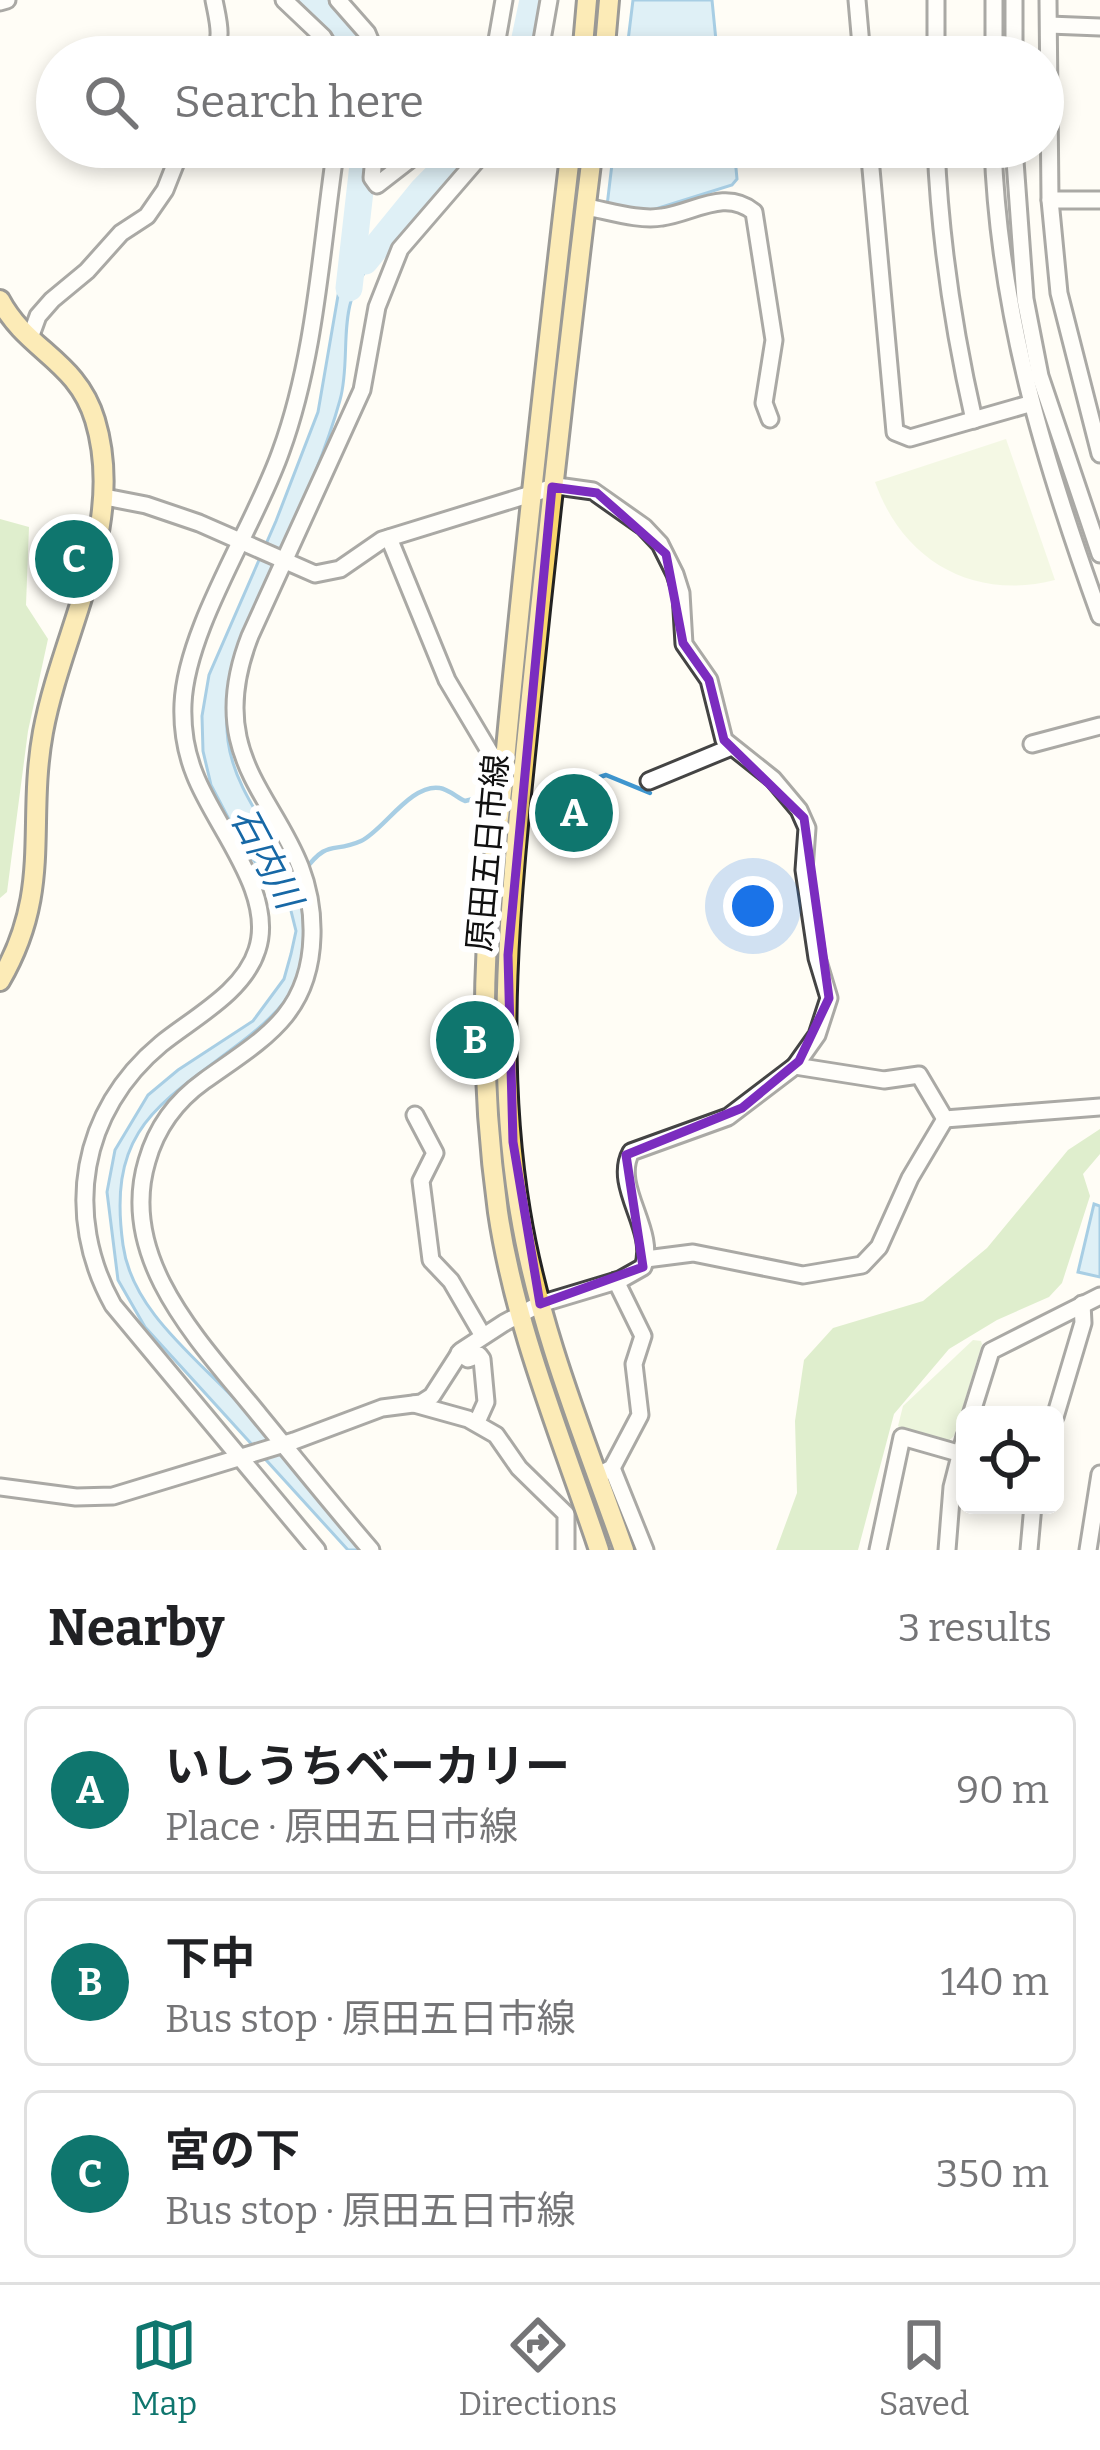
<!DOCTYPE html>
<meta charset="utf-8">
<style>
:root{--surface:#fff;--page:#f2f2f2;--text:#202124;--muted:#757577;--line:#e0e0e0;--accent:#0f766e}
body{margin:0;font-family:Bitter,"Noto Sans JP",serif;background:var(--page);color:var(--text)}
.controls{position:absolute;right:36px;bottom:36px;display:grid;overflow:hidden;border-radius:18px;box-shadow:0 6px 18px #0003}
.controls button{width:108px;height:108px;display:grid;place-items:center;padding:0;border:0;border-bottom:3px solid var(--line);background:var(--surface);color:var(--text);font:60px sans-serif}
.you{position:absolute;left:753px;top:906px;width:42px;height:42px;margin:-30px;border:9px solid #fff;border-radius:50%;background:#1a73e8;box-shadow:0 0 0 18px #1a73e833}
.badge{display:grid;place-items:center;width:78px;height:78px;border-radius:50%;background:var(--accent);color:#fff;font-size:39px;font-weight:700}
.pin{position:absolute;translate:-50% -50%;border:6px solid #fff;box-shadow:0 3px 12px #0006}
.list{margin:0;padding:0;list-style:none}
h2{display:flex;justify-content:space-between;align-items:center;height:156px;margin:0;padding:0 48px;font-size:51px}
h2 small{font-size:39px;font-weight:400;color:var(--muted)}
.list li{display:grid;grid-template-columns:78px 1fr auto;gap:36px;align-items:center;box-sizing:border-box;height:168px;margin:0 24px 24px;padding:0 24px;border:3px solid var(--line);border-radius:18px}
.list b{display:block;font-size:45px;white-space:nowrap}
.list p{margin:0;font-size:39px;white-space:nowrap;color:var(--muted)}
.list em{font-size:39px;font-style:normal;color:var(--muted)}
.icon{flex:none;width:66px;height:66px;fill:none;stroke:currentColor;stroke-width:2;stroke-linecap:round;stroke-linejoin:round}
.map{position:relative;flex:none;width:1100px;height:1550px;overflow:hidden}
.search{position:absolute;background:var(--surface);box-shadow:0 6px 18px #0003;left:36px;right:36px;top:36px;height:132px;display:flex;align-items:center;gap:30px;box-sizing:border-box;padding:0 42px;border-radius:66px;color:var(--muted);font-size:45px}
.sheet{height:732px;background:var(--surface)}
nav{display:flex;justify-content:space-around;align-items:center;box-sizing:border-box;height:168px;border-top:3px solid var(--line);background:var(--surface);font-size:33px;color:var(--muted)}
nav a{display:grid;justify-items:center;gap:6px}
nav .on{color:var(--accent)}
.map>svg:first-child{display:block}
.green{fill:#d5ebbd}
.forest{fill:#b9dc9c}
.pitch{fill:#e6f2cf}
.water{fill:#b9e0f7;stroke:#3f96cf;stroke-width:3}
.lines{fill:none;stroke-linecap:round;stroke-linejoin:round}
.stream{stroke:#3f96cf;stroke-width:4.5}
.river{stroke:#b9e0f7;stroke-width:27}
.minor-tunnel{stroke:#dbdad3;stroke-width:15;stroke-dasharray:15 8;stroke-linecap:butt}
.minor-casing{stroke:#444;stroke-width:21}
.major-casing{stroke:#222;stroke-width:24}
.minor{stroke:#fff;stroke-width:15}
.major{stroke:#f9d66b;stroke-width:18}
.marked{fill:none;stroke:#7b2cbf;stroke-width:9;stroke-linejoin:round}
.labels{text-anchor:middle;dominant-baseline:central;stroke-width:12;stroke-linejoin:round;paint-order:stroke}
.street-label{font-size:33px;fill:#111;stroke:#fff}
.water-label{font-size:36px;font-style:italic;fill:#1768a6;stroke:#fff}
</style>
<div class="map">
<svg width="1100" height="1550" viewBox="0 0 1100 1550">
<rect width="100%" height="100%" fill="#fffdf5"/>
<polygon class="green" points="973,1340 981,1341 982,1344 954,1436 947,1442 902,1429 898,1426 903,1406"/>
<g class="forest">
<polygon points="0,519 29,527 26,605 48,639 28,731 7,892 0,898"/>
<polygon points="1100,1129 1100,1154 1083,1174 1090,1196 1062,1283 1049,1297 997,1320 949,1349 894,1414 858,1550 776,1550 797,1493 795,1421 804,1360 833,1328 923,1301 987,1248 1068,1150"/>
</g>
<path class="pitch" d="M1006,439L1055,580C973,601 903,561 875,482Z"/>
<g class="water">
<polygon points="633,0 712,0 717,51 725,51 725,57 626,57"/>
<polygon points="614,147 734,147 737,179 732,185 646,212 607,206"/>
<path d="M401,226C383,248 359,273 351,301C342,332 349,368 340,400C324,458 298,513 274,568C250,624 220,677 228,741C239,826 342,886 295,984C285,1007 260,1028 240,1043C157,1106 107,1129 123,1245C132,1313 202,1362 245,1410C285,1454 320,1504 360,1550H348L145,1327L118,1280L107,1192L115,1150L148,1095L178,1070L253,1021L284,979L291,954L296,931L290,907L244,848L211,785L203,751L202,716L209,675L276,521L318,412L345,255Z"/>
<polygon points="1094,1204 1100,1206 1100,1277 1078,1272"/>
</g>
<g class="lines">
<g class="stream">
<polyline points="536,798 606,775 650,793"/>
<path d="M304,871C329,838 332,854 361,841C383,831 411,783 440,788C448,789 458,798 465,801L481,797"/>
</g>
<g class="river">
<polyline points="311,0 333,20 359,57"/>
<polyline points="521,57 533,0"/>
<polyline points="365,261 422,191 465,147"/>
<polyline points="349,288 365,147"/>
</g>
<polyline class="minor-tunnel" points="586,1550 636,1534"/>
<defs>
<g id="minor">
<polyline points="284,0 323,37 335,57"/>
<polyline points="338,0 367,33 377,57"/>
<polyline points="857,0 862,57"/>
<polyline points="1048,0 1050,200 1059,293 1100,454"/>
<polyline points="0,2 7,0"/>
<polyline points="1049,25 1100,27"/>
<path d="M212,57C224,39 218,21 214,0"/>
<polyline points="494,57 504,0"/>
<polyline points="539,57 549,0"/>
<polyline points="936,57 936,0"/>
<polyline points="994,57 994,0"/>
<polyline points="1014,57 1014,0"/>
<polyline points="375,147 372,178 377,185 426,147"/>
<polyline points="869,147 895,432 910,438 1029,404"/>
<path d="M936,147C940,241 953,328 974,420"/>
<path d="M993,147C999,313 1044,461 1100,616"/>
<polyline points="1014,147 1025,299 1040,376 1100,554"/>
<polyline points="869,149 998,147"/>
<polyline points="1050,200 1100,200"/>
<path d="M586,207C609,211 639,221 662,217C693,213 725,188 754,212L774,340L764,403L770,419"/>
<polyline points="30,338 38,316 52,300 87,271 121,233 147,216 165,190 182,147"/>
<polyline points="105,497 146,505 199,523 315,574 340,569 382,540 557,486 593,491 644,527 660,544 675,574 681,593 684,644 709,680 724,740 773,779 799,810 807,828 804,870 817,958 829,998 817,1035 795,1066"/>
<polyline points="389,538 447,680 491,754 505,763"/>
<polyline points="1032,744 1100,726"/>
<polyline points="649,781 729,748"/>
<polyline points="415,1115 435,1153 421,1181 431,1260 451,1281 483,1336"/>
<polyline points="646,1259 693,1253 803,1275 862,1265 879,1247 910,1178 945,1119"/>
<polyline points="459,1353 468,1359 479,1355 482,1359 486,1402 477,1422"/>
<polyline points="414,1404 468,1419 496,1435 519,1468 566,1514 566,1550"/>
<polyline points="971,1415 991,1351 1100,1296"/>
<polyline points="1055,1417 1083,1323 1082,1304"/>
<polyline points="612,1468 645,1550"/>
<polyline points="598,1475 612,1468 640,1415 634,1364 643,1336 616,1281"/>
<path d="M0,1487L76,1497L113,1496L294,1441L382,1408L421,1403L432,1396L461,1351L504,1323L540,1304L620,1280L643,1267C657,1230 612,1187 631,1152L728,1117L795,1066L884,1080L919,1075L945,1119L1100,1107"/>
<path d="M317,1550L113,1305C63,1215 80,1111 161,1044C193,1018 244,992 257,950C276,893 215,827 195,775C186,753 182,728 183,704C186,628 255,526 281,451C316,355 321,247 336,147"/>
<path d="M371,1550C333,1506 297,1461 260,1416C203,1345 117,1261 147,1161C156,1129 176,1101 204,1081C261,1040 310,1016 312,936C316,810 193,782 250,636L362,390L377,307L400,249L488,147"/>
<polyline points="878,1550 902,1437 965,1455"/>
<polyline points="947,1550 952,1487 965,1436"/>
<polyline points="1029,1550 1033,1505"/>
<polyline points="1088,1550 1100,1474"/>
</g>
<g id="major">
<polyline points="582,57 587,0"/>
<polyline points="604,57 609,0"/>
<path d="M571,147C547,351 524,555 505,760C502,799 496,838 492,877C481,987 483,1103 498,1212C515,1328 562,1439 599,1550"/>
<path d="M593,147C570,333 549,519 530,706C513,873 492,1045 520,1212C539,1329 585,1439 624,1550"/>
<path d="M0,300C27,351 77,360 95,420C127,526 62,630 43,732C26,826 53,890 0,981"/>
</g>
</defs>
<use href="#minor" class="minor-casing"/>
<use href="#major" class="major-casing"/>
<use href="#minor" class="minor"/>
<use href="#major" class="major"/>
</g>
<path d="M0 0H1100V1550H0ZM552,487L597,493L666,554L683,643L709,680L724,740L804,818L829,998L799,1061L742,1108L626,1155L643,1267L540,1304L513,1142L508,955Z" fill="#fffdf5" fill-opacity=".55" fill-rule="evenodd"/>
<path class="marked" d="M552,487L597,493L666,554L683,643L709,680L724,740L804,818L829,998L799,1061L742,1108L626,1155L643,1267L540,1304L513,1142L508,955Z"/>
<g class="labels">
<g class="street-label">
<text transform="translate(488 853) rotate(-85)">原田五日市線</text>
</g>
<g class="water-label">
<text transform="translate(266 858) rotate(62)">石内川</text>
</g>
</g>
</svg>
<div class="controls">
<button><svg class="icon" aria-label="locate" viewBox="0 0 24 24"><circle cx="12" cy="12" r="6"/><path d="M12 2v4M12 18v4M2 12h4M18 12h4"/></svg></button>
</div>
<div class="you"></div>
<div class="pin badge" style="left:574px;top:813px">A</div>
<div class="pin badge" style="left:475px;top:1040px">B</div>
<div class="pin badge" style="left:74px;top:559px">C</div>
<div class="search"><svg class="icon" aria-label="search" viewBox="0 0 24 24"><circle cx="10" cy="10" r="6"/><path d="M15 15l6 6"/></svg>Search here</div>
</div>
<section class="sheet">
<h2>Nearby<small>3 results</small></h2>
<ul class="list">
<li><span class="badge">A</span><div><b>いしうちベーカリー</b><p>Place · 原田五日市線</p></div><em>90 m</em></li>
<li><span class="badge">B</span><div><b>下中</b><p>Bus stop · 原田五日市線</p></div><em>140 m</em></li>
<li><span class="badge">C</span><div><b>宮の下</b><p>Bus stop · 原田五日市線</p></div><em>350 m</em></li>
</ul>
</section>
<nav>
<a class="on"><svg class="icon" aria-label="map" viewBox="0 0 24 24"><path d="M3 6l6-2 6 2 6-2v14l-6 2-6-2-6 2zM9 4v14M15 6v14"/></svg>Map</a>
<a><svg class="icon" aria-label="directions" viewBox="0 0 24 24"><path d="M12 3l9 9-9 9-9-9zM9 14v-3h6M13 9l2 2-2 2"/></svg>Directions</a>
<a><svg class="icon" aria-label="saved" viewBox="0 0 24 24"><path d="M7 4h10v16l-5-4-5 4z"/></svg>Saved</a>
</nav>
